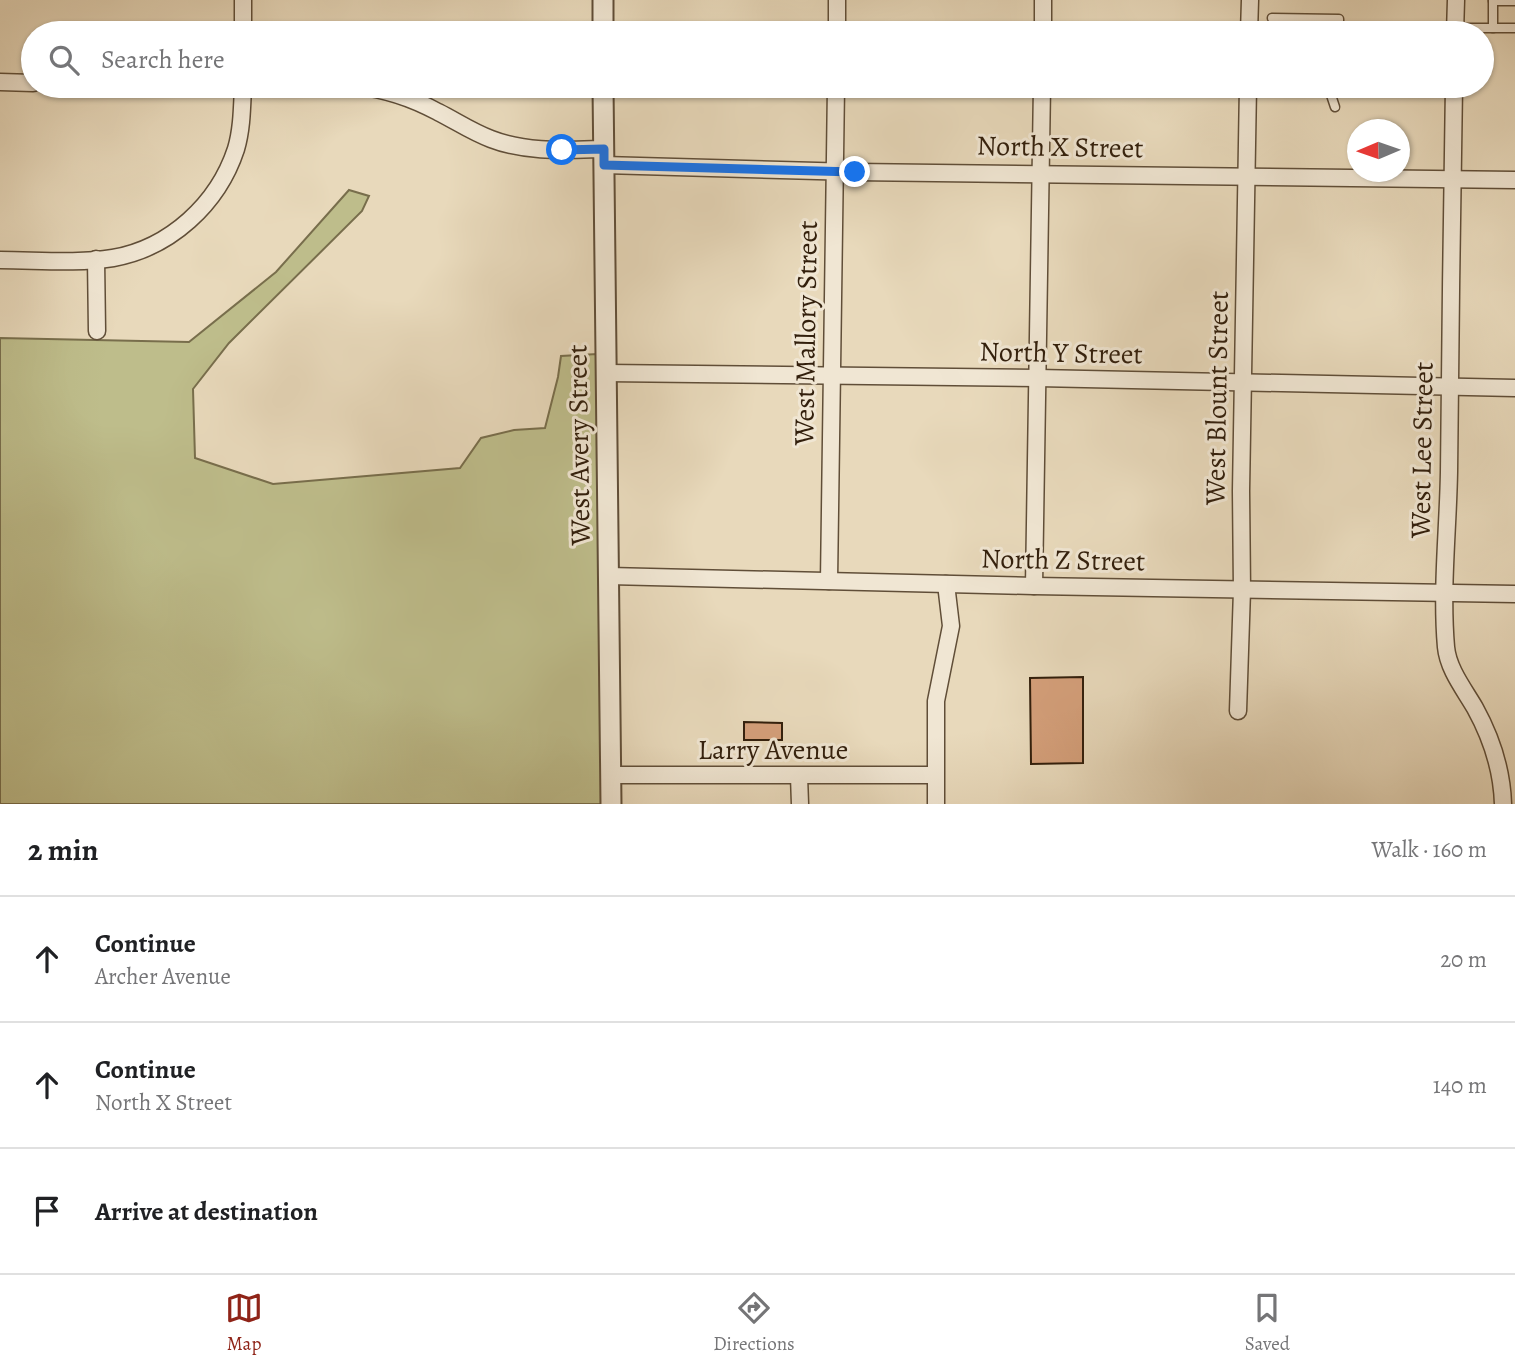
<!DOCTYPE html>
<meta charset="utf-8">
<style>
:root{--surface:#fff;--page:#f2f2f2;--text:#202124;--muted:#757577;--line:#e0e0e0;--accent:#8f2418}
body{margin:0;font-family:Alegreya,serif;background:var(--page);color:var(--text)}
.compass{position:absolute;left:1347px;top:119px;width:63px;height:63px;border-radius:50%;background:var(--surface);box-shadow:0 2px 5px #0004;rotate:268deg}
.stop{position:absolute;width:21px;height:21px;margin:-16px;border:5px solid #1a73e8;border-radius:50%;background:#fff}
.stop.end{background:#1a73e8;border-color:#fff;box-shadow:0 2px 7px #0008}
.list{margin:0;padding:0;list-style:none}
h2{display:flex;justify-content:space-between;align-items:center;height:91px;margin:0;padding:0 28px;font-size:30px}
h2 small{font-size:23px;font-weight:400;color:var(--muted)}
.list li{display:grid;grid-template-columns:46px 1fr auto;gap:21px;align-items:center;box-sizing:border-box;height:126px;padding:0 28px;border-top:2px solid var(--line)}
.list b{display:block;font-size:26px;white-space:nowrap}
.list p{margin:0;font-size:23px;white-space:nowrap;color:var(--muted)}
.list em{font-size:23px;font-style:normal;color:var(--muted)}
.icon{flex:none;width:38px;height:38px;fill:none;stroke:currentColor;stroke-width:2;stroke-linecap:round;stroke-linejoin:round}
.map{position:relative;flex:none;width:1515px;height:804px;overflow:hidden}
.search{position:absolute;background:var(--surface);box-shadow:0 2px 5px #0004;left:21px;right:21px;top:21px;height:77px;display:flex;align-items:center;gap:18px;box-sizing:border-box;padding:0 24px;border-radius:38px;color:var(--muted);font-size:26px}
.sheet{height:469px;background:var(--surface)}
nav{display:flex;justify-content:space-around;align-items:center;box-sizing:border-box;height:98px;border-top:2px solid var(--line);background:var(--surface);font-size:19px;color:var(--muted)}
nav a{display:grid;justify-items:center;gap:4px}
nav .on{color:var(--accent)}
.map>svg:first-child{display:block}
.green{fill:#bebd8b;stroke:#786e4c;stroke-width:2}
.building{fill:#d49f7a;stroke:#321f0c;stroke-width:2}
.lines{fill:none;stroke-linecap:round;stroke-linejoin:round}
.service-casing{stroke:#604e38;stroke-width:11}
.minor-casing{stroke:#604e38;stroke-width:19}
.tertiary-casing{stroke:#604e38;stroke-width:23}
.service{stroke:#f0e6d3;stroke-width:8}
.minor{stroke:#f0e6d3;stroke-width:16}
.tertiary{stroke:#f0e6d3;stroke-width:19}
.route{stroke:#1a73e8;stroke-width:9}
.labels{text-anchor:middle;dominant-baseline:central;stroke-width:6;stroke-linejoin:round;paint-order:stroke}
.street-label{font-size:28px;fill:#321f0c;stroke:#f0e6d3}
</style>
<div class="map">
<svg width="1515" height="804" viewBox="0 0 1515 804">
<rect width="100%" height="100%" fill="#e8d9bb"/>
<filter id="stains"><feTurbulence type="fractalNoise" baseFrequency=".00286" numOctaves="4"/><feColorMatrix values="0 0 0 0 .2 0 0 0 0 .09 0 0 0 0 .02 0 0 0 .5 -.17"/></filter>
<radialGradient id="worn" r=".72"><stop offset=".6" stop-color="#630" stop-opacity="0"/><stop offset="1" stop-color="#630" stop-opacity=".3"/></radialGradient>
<polygon class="green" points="349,190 369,196 362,211 229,343 193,389 195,458 273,484 460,468 481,438 514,430 545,428 558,377 561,356 597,354 604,804 0,804 0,338 189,342 276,272"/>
<g class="building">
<polygon points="1083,677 1083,763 1031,764 1030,678"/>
<polygon points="744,722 782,723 782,740 744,740"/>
</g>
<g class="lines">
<defs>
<g id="service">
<polyline points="1493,1 1515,1"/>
<polyline points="1272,18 1339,19 1339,33"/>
<polyline points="1455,28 1515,28"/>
<polyline points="1493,28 1493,0"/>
<polyline points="1328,86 1335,107"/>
</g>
<g id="minor">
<polyline points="243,0 243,33"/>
<polyline points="837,33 837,0"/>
<polyline points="1043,33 1043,0"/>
<polyline points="1249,33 1250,0"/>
<polyline points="1455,33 1456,0"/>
<polyline points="0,82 33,83"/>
<path d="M356,86C385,89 412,98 438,112C456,121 472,132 491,139C527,153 566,150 604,149"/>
<path d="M1454,86C1452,215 1450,343 1449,472C1448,530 1441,589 1446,647C1448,669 1464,689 1475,708C1491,737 1502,771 1503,804"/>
<polyline points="604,165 854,172 1515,180"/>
<polyline points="96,259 97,331"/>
<path d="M0,260C37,260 76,264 113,258C170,248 218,204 236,149C242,129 242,107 243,86"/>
<polyline points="606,373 1038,378 1515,388"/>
<polyline points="609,576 1034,586 1515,594"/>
<polyline points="829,581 836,86"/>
<polyline points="1034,586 1042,86"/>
<polyline points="1238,711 1242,590 1241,491 1248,86"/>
<polyline points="612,775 935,775"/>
<polyline points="799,776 800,804"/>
<polyline points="936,804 936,701 951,626 946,584"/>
</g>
<g id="tertiary">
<polyline points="603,0 603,33"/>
<polyline points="603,86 611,804"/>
</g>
</defs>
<use href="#service" class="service-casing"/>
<use href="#minor" class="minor-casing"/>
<use href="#tertiary" class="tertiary-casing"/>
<use href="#service" class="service"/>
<use href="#minor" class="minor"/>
<use href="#tertiary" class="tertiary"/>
</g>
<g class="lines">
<polyline class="route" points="562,150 604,149 604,165 855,172"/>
</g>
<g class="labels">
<g class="street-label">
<text transform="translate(1060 147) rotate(1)">North X Street</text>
<text transform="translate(806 333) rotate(-89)">West Mallory Street</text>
<text transform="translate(1061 353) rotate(1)">North Y Street</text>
<text transform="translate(1217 398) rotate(-89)">West Blount Street</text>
<text transform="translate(579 445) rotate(-91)">West Avery Street</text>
<text transform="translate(1422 450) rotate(-89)">West Lee Street</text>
<text transform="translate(1063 560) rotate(1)">North Z Street</text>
<text x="773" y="750">Larry Avenue</text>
</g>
</g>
<rect width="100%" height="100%" filter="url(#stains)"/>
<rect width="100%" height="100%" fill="url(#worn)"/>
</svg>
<svg class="compass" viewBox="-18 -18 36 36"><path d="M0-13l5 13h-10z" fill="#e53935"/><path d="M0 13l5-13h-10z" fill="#757577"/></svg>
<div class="stop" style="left:562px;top:150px"></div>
<div class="stop end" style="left:855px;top:172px"></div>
<div class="search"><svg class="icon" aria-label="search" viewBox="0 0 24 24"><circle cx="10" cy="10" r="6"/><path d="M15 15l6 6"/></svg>Search here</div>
</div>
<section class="sheet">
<h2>2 min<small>Walk · 160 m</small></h2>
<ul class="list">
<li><svg class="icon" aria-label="ahead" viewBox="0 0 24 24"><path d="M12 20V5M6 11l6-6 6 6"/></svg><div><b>Continue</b><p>Archer Avenue</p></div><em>20 m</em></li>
<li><svg class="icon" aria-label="ahead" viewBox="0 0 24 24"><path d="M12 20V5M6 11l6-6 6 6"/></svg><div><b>Continue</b><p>North X Street</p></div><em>140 m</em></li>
<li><svg class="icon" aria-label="arrive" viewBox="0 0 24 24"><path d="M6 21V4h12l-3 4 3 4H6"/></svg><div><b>Arrive at destination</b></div></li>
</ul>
</section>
<nav>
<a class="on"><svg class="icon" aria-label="map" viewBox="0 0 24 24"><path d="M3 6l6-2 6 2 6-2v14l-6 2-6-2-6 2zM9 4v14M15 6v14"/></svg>Map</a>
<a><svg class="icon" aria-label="directions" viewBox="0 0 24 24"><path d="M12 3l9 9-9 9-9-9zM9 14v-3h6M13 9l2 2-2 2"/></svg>Directions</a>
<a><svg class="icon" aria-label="saved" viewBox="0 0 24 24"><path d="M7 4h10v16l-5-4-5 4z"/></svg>Saved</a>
</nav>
